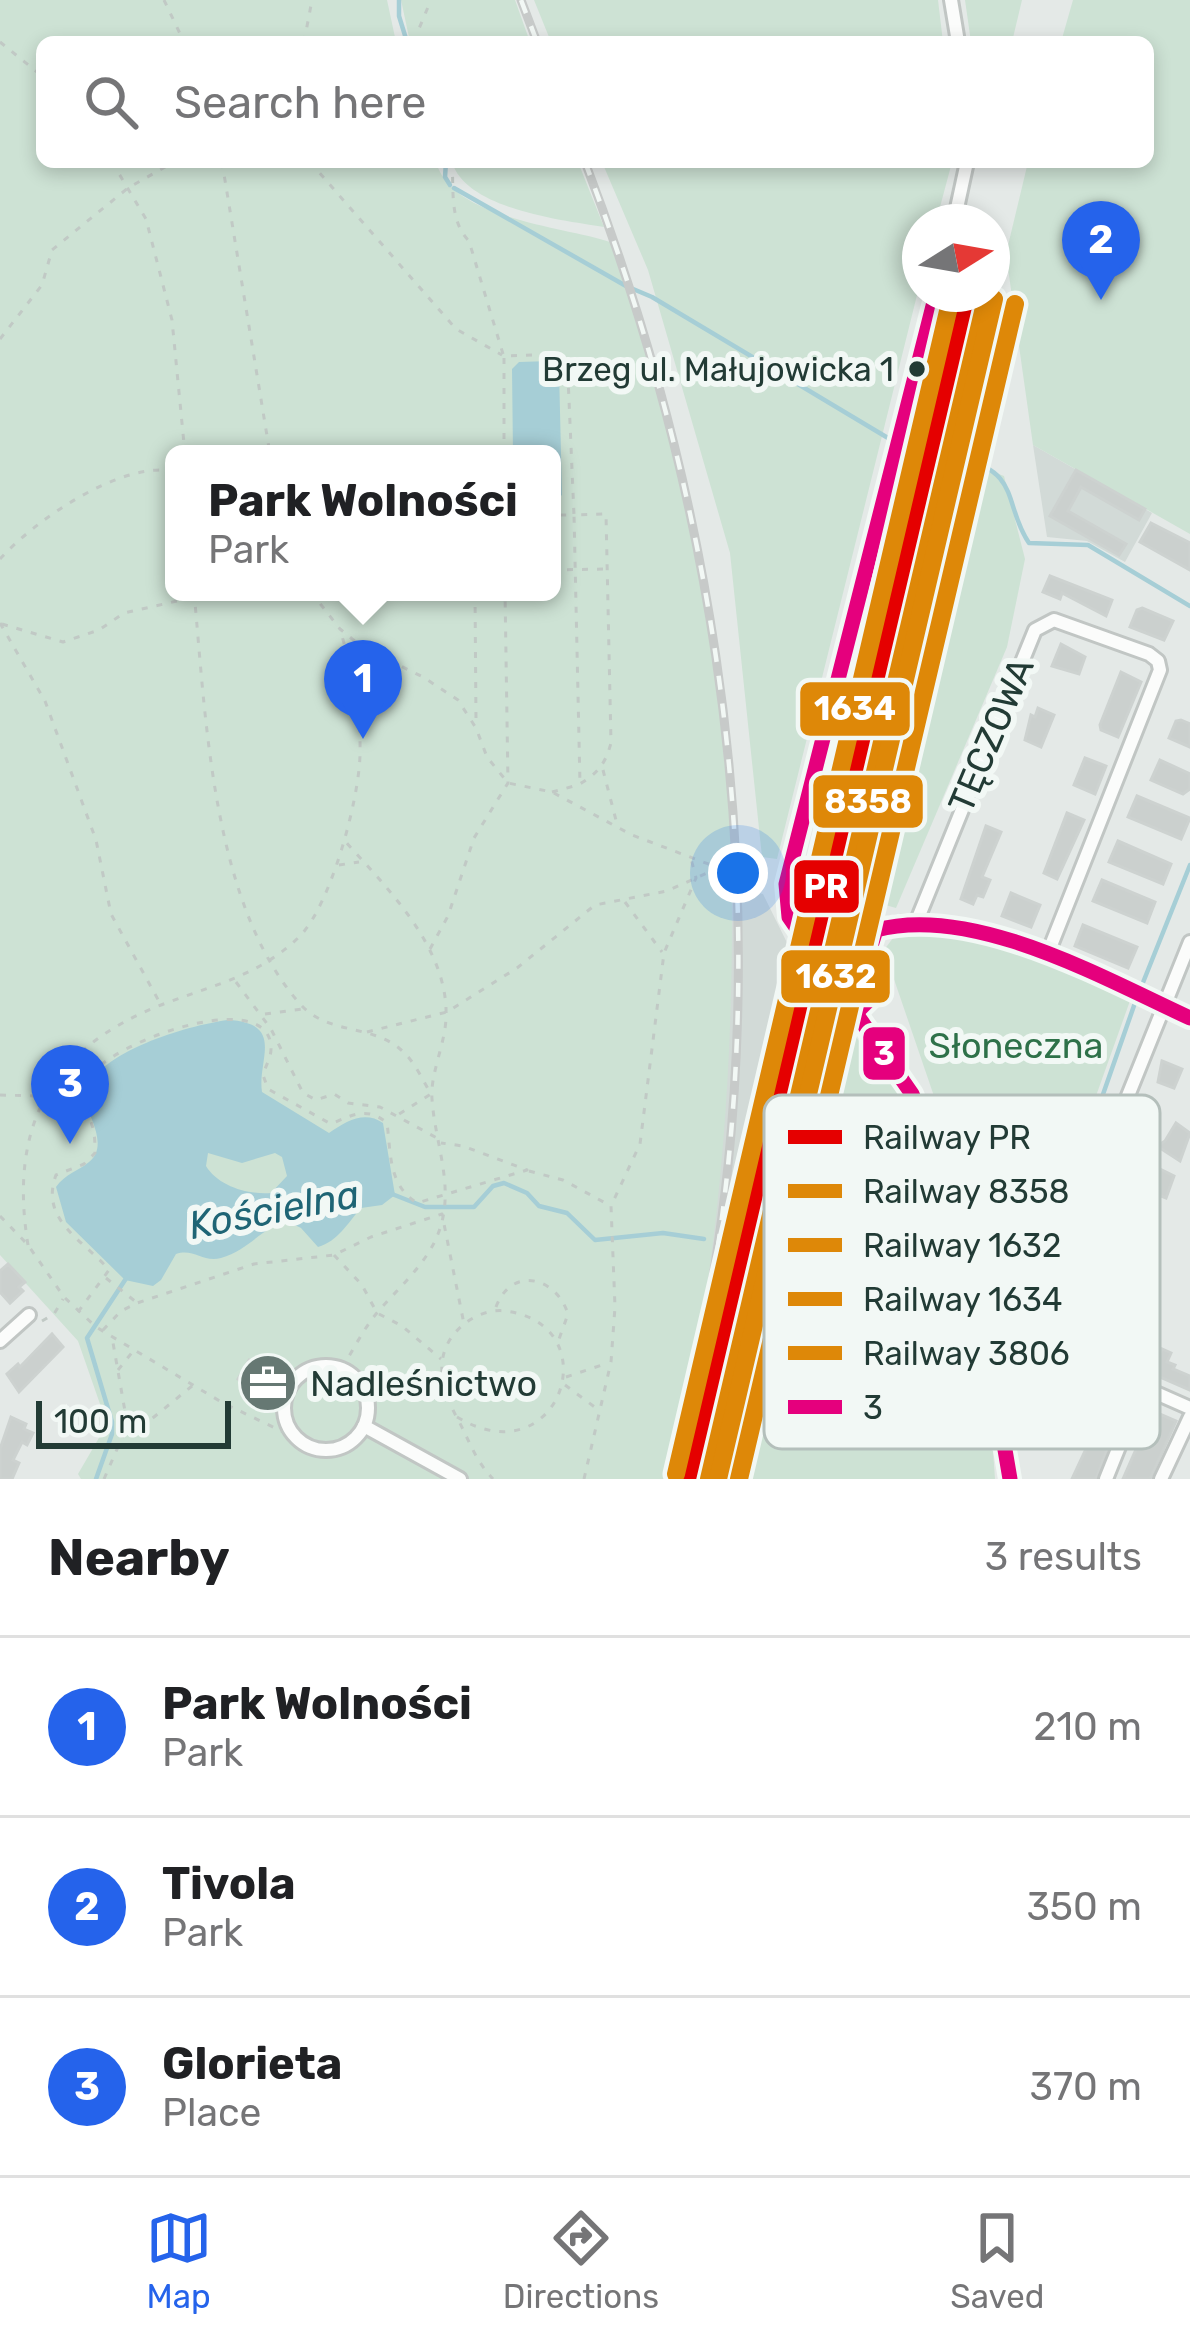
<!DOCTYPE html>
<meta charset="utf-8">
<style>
:root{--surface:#fff;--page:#f2f2f2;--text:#202124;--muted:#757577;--line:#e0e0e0;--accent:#2563eb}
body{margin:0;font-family:Rubik,sans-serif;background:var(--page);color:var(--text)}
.compass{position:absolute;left:902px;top:204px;width:108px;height:108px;border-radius:50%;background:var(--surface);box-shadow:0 6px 18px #0003;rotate:79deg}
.scale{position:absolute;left:36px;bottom:30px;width:195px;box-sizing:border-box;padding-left:12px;border:6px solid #223b35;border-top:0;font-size:33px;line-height:42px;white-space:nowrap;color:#223b35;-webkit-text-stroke:9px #f2f8f5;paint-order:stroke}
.you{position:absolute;left:738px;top:873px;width:42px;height:42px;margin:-30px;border:9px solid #fff;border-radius:50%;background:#1a73e8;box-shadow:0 0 0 18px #1a73e833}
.badge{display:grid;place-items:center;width:78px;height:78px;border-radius:50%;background:var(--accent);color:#fff;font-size:39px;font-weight:700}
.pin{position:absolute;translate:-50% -99px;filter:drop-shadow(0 3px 6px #0008)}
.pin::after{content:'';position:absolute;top:63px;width:42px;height:36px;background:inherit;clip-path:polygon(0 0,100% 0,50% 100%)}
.popup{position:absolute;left:165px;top:445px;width:396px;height:156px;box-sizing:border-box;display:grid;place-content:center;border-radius:18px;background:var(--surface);filter:drop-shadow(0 3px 9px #0005);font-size:39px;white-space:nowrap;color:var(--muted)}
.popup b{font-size:45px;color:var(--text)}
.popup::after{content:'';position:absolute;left:50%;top:100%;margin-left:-24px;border:24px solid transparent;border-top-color:var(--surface)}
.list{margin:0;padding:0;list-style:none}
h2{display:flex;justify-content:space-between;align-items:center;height:156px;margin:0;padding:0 48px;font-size:51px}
h2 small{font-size:39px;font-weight:400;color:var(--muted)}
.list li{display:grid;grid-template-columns:78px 1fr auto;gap:36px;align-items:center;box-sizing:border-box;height:180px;padding:0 48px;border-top:3px solid var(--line)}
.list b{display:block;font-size:45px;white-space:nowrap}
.list p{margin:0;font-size:39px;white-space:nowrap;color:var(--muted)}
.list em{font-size:39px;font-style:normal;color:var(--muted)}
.icon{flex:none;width:66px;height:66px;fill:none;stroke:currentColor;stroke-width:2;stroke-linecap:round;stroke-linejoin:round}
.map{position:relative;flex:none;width:1190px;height:1479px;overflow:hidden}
.search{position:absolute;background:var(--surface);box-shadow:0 6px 18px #0003;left:36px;right:36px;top:36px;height:132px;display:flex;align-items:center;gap:30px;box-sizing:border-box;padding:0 42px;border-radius:18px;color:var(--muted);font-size:45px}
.sheet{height:696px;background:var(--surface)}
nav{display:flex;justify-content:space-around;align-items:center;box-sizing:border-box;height:168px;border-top:3px solid var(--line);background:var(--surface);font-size:33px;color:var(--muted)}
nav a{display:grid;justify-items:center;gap:6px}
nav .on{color:var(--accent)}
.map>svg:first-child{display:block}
.built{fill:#d2dad7}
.green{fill:#cde2d4;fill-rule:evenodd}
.water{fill:#a6ced6;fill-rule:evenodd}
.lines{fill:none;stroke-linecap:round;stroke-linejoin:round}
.stream{stroke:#a6ced6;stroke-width:4.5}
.building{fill:#cbd0ce;stroke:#cdd2d0;stroke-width:3}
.minor-casing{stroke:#c1c6c4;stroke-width:18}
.path{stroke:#c1c9c5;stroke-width:3;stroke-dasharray:6 9;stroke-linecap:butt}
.minor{stroke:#fbfcfb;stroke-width:12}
.rail-casing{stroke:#c7cac9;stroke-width:9}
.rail{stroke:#f2f8f5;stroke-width:4.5;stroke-dasharray:14;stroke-linecap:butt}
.bus-1-casing{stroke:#f2f8f5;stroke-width:24}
.bus-1{stroke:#e5007d;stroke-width:15}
.rail-1-casing{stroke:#f2f8f5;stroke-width:27}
.rail-2-casing{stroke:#f2f8f5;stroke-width:27}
.rail-3-casing{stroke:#f2f8f5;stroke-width:27}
.rail-4-casing{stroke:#f2f8f5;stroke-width:27}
.rail-5-casing{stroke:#f2f8f5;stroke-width:27}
.rail-1{stroke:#e50000;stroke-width:18}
.rail-2{stroke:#de8808;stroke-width:18}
.rail-3{stroke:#de8808;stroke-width:18}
.rail-4{stroke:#de8808;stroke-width:18}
.rail-5{stroke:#de8808;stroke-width:18}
.bus-dot{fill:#223b35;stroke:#f2f8f5;stroke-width:4.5}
.labels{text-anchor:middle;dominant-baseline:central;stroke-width:12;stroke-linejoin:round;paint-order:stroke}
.bus-label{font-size:33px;fill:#223b35;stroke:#f2f8f5;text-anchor:end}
.street-label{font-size:36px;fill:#223b35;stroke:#f2f8f5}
.park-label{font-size:36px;fill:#2e7149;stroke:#f2f8f5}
.poi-label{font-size:36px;fill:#223b35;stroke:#f2f8f5;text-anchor:start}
.water-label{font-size:39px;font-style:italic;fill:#1f6575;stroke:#f2f8f5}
.key{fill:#f2f8f5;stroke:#b4bfbb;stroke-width:3}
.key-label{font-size:33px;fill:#223b35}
.line-badge{stroke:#f2f8f5;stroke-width:4.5}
.badge-label{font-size:33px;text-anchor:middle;font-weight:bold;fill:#fff}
</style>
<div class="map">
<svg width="1190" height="1479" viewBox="0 0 1190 1479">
<rect width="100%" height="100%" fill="#e4e9e7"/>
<g class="built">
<polygon points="1033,445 1152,513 1125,562 1087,541 1047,537"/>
<polygon points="716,885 763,894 799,967 827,1000 778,1254 722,1479 645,1479"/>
</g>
<g class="green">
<path d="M0,0H387L396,42H42V162H436C452,219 561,226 610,242C638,310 657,379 674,450C693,524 711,598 721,673C730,749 731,825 732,901C733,1095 716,1291 670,1479H81L78,1474L107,1424L78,1341L0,1255ZM174,454H552V592H174Z"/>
<polygon points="401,0 515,0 530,42 410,42"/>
<polygon points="534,0 938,0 943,42 551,42"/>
<polygon points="965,0 1022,0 1012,42 971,42"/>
<polygon points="1073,0 1190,0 1190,534 1033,445 1006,254 1028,162 1148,162 1148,42 1061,42"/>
<path d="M452,162H578L604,227C561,220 466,209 452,162Z"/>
<polygon points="602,162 952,162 936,222 920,222 920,283 777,859 762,857 730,553 648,270"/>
<polygon points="972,464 1004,476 1025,559 1007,647 896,908 864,899"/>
<polygon points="899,930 993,942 1044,956 1131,998 1052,1219 1025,1242 988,1254 884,950"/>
<path d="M824,1008L836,1011L896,1089L909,1112L946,1253C883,1233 845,1236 781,1239Z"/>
<polygon points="1047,1268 1049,1276 1026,1326 997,1312 992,1303 998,1291"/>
<polygon points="760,1318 993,1451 995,1479 722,1479"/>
</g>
<g class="water">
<polygon points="551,361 559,370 562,495 552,503 552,454 513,454 512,369 519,362"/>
<path d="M228,1020C286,1023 257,1060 262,1092L329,1133C346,1121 365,1110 383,1123L395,1195L382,1205L361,1208C347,1224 338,1241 318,1247L301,1228L287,1221C261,1228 249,1250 221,1258C203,1263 194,1248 176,1254L161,1280L153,1286L125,1280L66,1222L56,1187C65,1174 78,1171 89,1162C110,1145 87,1113 82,1094C100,1051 185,1026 228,1020ZM208,1153L242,1163L275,1153L282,1157L287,1176L271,1193C248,1195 218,1186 206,1166Z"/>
</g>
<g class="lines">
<g class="stream">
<polyline points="399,0 399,16 407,42"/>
<polyline points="446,162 445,177 450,185"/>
<polyline points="454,188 626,286 652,297 888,438"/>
<polyline points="909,446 920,450"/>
<polyline points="948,456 958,458"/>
<path d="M964,460C1020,472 1004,506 1029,543L1088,545L1190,606"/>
<polyline points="1140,990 1190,865"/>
<polyline points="392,1194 425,1207 474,1207 493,1186 504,1183 527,1193 539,1206 567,1213 595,1240 663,1233 704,1239"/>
<path d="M766,1246C800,1249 835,1238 869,1239C899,1241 922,1258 950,1264C983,1271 1041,1248 1059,1220L1136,1000"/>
<polyline points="96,1479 112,1434 112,1422 87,1338 127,1277"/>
</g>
</g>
<g class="building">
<polygon points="1076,470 1145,509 1139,520 1081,487 1068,511 1126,544 1119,555 1050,516"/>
<polygon points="1151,523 1190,543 1190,570 1140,542"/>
<polygon points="1050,576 1112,600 1106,616 1062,593 1060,599 1043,592"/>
<polygon points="1142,608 1173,621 1164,640 1130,627 1137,610"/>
<polygon points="1061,644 1085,657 1079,674 1052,666"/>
<polygon points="1121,672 1141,682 1118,737 1101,730 1100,725"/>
<polygon points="1038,708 1054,715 1041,747 1025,740 1031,715 1035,717"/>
<polygon points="1181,720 1190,724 1190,747 1169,738 1176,721"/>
<polygon points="1085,758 1106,766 1095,794 1074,785"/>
<polygon points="1160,760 1190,774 1190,789 1183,794 1151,780"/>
<polygon points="1137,796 1190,818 1181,839 1128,817"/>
<polygon points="1067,813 1084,820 1057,879 1044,873"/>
<polygon points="986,826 1001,832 982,877 990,880 983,897 977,895 973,904 961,899"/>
<polygon points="1118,841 1171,864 1163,884 1109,862"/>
<polygon points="1102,880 1155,902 1147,923 1093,901"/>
<polygon points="1011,893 1040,905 1031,927 1002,916"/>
<polygon points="1083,925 1137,947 1128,968 1075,946"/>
<polygon points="1162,1061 1182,1069 1174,1088 1158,1082"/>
<polygon points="1176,1123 1190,1133 1180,1161 1157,1146 1165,1141"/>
<polygon points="1160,1169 1174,1176 1166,1198 1146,1190 1153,1173 1157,1175"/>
<polygon points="1137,1218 1156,1227 1145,1254 1126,1245"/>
<polygon points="837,1250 916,1272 912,1283 834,1261"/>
<polygon points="803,1257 819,1266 797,1305 782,1296"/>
<polygon points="8,1264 25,1282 19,1287 23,1291 10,1303 0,1292 0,1271"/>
<polygon points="1121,1265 1139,1273 1141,1278 1133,1296 1110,1289"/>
<polygon points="952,1293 961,1336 941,1340 931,1298"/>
<polygon points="793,1305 892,1361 883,1377 841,1353 838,1359 782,1326"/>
<polygon points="1071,1311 1080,1317 1077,1323 1114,1339 1117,1333 1126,1338 1124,1344 1130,1346 1128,1350 1148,1359 1150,1354 1158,1357 1162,1349 1171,1353 1167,1362 1175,1365 1173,1369 1190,1376 1190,1390 1045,1327 1052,1312 1068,1319"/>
<polygon points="52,1334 63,1347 19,1392 7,1374 18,1364 20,1367"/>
<polygon points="249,1360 259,1366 263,1360 293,1377 277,1400 272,1402 238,1379"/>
<polygon points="965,1360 974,1360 978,1412 968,1430 930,1409 937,1397 903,1378 912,1362 943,1380 939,1387 965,1401"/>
<polygon points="1044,1367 1072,1384 1065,1400 1037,1392"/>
<polygon points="1102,1388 1127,1399 1121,1414 1096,1403"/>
<polygon points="1148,1409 1176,1421 1150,1479 1123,1479 1148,1422 1143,1420"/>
<polygon points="11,1417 26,1424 24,1429 33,1433 27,1445 22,1442 13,1460 19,1463 12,1479 0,1479 0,1449"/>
<polygon points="1093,1434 1110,1441 1096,1479 1072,1479"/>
</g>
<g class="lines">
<defs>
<g id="minor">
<polyline points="951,0 958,42"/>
<polyline points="954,222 967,162"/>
<polyline points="936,294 796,839 786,884 789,917 805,945 912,1094 938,1159 977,1286 1010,1479"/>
<polyline points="916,923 1035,630 1054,620 1149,654 1158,661 1160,670 1048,953"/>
<path d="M855,1014L877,992L870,949L876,930C937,894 1128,990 1190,1018"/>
<polyline points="977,1286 1031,1268 1071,1237 1190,942"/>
<polyline points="985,1323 1020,1333 1190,1408"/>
<polyline points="0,1341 29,1315"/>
<circle cx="326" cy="1408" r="42"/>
<polyline points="364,1426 460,1479"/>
<polyline points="1106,1479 1143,1387"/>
<polyline points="1161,1479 1190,1417"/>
</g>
</defs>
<use href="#minor" class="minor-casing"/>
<g class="path">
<polyline points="164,0 184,42"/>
<polyline points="0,42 42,76"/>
<polyline points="304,42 312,0"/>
<polyline points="419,42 418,31 431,0"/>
<polyline points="112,162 146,219 172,320 185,454"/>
<polyline points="222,162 270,454"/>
<polyline points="310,162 456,329 502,355"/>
<path d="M452,162C454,189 449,221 469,241L503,354"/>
<polyline points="0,339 42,285 52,250 128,188 174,162"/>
<polyline points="504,454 504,356 567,354 574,515 552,515"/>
<path d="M0,559C35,520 121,461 174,471"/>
<polyline points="552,570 605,569"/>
<path d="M194,592C206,719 212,906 301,1005C329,1035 371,1024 400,1049C414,1060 422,1079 431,1094L396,1116"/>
<polyline points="311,592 340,629 362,647 423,677 458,700 476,728 487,757 508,783 552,792 632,835 719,868 758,874 775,868"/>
<polyline points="475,592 476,722"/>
<polyline points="0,623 45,701 96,840 111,914 161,1005"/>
<polyline points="2,624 63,642 99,630 124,613 195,597"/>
<polyline points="603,770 617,824"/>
<path d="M552,792L578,785C597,774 605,765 611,743L606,514L574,515L580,784"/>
<polyline points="339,865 359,862"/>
<polyline points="625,902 662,952"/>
<polyline points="430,949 448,916 474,838 508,783 505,592"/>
<polyline points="835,966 859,974"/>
<polyline points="236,982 271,1029 303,1093 316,1100 334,1094 348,1103 380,1107 437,1138"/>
<polyline points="265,1014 303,1009"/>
<polyline points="367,1032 447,1012 517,968 595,905 667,891 716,869"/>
<polyline points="0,1095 40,1096"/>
<polyline points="948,1156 956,1154 1059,1191"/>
<polyline points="529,1171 563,1180 611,1206"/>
<polyline points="0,1216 28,1245 64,1297 96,1327 223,1403 296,1438"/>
<path d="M28,1245C9,1129 48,1049 161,1005C210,986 260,976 300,936C331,904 359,800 360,755C361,711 352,670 340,629"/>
<polyline points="334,1255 362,1285 377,1313 402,1326 441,1359"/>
<polyline points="106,1278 136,1302"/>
<path d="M496,1307C511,1266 556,1276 568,1314L558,1342"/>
<path d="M78,1312L109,1270C85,1241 39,1221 56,1175L84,1164L95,1153C95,1144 95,1134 92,1125C89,1114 77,1104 79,1092C86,1048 272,980 271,1049C271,1058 265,1067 263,1075L268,1089L331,1124C352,1115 367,1106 387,1123C391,1153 388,1185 417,1203L527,1170L463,1146L441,1143"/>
<polyline points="1024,1320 1049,1270"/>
<polyline points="42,1321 54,1314 63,1299"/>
<polyline points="103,1330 121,1311 137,1303 254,1264 334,1255 371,1237 442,1214 464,1324"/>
<path d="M342,1368C353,1350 363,1330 376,1314C397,1289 426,1265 438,1234C456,1188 435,1145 432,1099C430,1074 445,1045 446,1018C449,948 387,888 344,840"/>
<polyline points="118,1370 134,1350"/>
<polyline points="566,1377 608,1363"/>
<polyline points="565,1385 596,1408"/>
<path d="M457,1417C560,1479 610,1325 506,1311C491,1309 475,1315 463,1325C432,1351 440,1385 456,1416C469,1439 474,1459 493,1479"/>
<polyline points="127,1431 138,1430 192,1386"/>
<polyline points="104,1479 125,1431 126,1417 112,1337"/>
<polyline points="584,1479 611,1362 615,1307 611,1206 640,1144 664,953 696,878 690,855"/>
</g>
<use href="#minor" class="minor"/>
<defs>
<g id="rail">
<polyline points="521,0 537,42"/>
<path d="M585,162C708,483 763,823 728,1166C717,1272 697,1375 674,1479"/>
</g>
</defs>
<use href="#rail" class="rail-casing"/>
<use href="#rail" class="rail"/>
<defs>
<g id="bus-1">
<polyline points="936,294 786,884 789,917 912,1094 938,1159 977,1286 1010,1479"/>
<path d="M855,1014L877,992L870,949L876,930C973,904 1103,978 1190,1018"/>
</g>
</defs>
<use href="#bus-1" class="bus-1-casing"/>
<use href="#bus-1" class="bus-1"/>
<defs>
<polyline id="rail-1" points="687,1479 966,294"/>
<polyline id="rail-2" points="709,1479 986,299"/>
<polyline id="rail-3" points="718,1479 994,299"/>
<polyline id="rail-4" points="676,1474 952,294"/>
<polyline id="rail-5" points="739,1479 1015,304"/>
</defs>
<use href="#rail-1" class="rail-1-casing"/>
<use href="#rail-2" class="rail-2-casing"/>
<use href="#rail-3" class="rail-3-casing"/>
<use href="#rail-4" class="rail-4-casing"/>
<use href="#rail-5" class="rail-5-casing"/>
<use href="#rail-1" class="rail-1"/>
<use href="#rail-2" class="rail-2"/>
<use href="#rail-3" class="rail-3"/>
<use href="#rail-4" class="rail-4"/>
<use href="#rail-5" class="rail-5"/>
</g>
<defs>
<symbol id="office-disc" viewBox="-11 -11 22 22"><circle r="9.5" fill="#667873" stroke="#f2f8f5"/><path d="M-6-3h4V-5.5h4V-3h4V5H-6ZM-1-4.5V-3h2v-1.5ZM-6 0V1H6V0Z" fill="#fff"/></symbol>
</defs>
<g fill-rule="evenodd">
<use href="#office-disc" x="235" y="1350" width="66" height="66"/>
</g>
<circle class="bus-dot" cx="917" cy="369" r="10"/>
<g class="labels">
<g class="bus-label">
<text x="894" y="369">Brzeg ul. Małujowicka 1</text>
</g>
<g class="street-label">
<text transform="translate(991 735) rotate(-67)">TĘCZOWA</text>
</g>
<g class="park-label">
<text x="1016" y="1045">Słoneczna</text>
</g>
<g class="poi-label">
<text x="310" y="1383">Nadleśnictwo</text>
</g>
<g class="water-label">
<text transform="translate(274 1210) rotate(-11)">Kościelna</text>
</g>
</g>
<rect x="764" y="1095" width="396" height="354" rx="18" class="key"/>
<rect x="788" y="1130" width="54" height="14" fill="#e50000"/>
<rect x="788" y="1184" width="54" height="14" fill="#de8808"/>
<rect x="788" y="1238" width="54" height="14" fill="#de8808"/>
<rect x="788" y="1292" width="54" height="14" fill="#de8808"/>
<rect x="788" y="1346" width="54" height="14" fill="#de8808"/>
<rect x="788" y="1400" width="54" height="14" fill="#e5007d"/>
<g class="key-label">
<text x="863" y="1149">Railway PR</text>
<text x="863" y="1203">Railway 8358</text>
<text x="863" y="1257">Railway 1632</text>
<text x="863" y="1311">Railway 1634</text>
<text x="863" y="1365">Railway 3806</text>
<text x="863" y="1419">3</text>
</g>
<g class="line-badge">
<rect x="798" y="680" width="114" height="58" rx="12" fill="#de8808"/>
<rect x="811" y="773" width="114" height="57" rx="12" fill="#de8808"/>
<rect x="792" y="858" width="69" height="57" rx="12" fill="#e50000"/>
<rect x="779" y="948" width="113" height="57" rx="12" fill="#de8808"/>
<rect x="861" y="1025" width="46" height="57" rx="12" fill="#e5007d"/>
</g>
<g class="badge-label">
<text x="855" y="720">1634</text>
<text x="868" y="813">8358</text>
<text x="826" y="898">PR</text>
<text x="836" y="988">1632</text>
<text x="884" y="1065">3</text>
</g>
</svg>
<svg class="compass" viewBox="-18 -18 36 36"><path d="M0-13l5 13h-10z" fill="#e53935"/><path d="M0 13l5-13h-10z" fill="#757577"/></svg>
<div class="scale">100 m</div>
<div class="you"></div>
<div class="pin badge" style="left:363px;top:739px">1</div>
<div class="popup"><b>Park Wolności</b>Park</div>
<div class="pin badge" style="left:1101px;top:300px">2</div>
<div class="pin badge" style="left:70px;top:1144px">3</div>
<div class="search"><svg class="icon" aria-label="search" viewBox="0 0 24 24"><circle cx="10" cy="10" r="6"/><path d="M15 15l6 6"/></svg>Search here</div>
</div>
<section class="sheet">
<h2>Nearby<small>3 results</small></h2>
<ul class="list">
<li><span class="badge">1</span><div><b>Park Wolności</b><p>Park</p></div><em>210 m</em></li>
<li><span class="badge">2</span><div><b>Tivola</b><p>Park</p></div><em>350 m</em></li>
<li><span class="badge">3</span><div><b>Glorieta</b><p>Place</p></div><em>370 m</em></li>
</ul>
</section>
<nav>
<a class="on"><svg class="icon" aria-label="map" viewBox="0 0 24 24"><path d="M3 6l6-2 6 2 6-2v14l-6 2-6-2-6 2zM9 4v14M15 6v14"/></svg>Map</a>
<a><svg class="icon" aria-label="directions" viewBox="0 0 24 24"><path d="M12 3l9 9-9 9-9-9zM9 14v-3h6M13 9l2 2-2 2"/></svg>Directions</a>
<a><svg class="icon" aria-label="saved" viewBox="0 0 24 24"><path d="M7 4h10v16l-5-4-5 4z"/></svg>Saved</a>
</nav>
